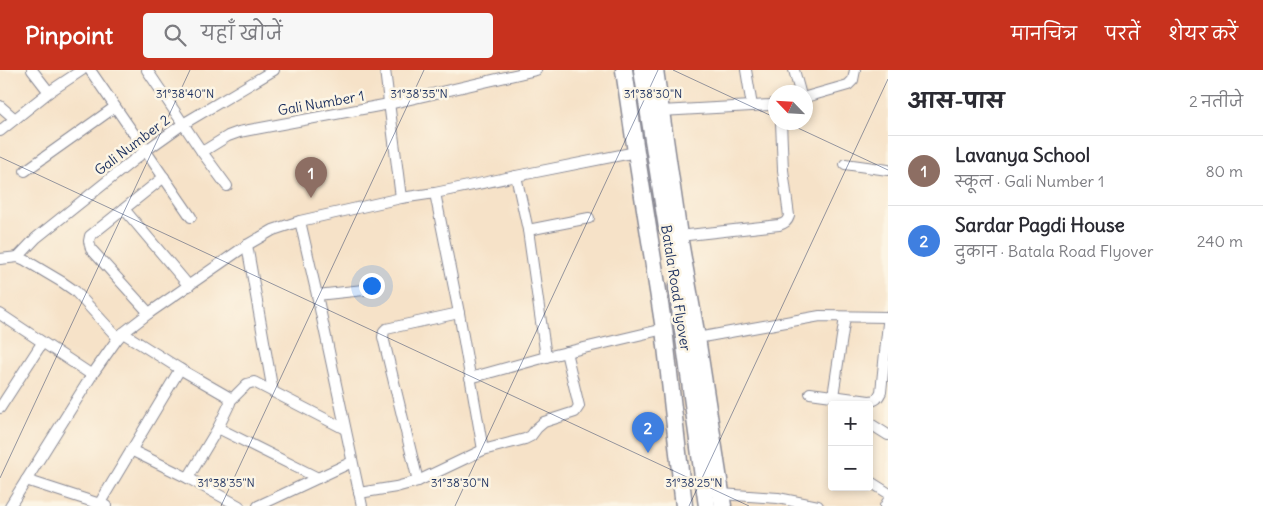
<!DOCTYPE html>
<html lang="hi">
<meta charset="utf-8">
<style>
:root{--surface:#fff;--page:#f7f7f7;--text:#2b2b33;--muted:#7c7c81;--line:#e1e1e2;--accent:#c8321e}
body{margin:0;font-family:Delius,"Playpen Sans Deva",sans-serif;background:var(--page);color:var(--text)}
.controls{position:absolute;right:15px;bottom:15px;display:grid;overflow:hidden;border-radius:5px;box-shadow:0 2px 8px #0003}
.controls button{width:45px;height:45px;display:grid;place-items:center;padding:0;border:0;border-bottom:1px solid var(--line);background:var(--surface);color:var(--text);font:25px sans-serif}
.compass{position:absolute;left:768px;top:15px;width:45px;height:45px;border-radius:50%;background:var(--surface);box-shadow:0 2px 8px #0003;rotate:295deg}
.you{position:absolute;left:371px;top:215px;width:18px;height:18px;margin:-12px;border:4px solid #fff;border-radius:50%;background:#1a73e8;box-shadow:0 0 0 8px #1a73e833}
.badge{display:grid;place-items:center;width:32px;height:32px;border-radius:50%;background:var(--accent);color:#fff;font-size:16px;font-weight:700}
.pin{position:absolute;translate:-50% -41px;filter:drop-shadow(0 1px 2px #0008)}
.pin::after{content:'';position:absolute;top:26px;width:18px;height:15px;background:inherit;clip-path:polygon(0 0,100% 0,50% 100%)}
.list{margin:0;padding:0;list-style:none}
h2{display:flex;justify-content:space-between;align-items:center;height:65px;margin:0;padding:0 20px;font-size:21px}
h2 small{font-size:16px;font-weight:400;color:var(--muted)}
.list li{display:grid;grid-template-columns:32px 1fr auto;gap:15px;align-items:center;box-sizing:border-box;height:70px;padding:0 20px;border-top:1px solid var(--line)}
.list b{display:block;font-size:19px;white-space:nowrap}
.list p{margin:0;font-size:16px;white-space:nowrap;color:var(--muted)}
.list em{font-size:16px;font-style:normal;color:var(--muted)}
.icon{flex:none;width:28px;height:28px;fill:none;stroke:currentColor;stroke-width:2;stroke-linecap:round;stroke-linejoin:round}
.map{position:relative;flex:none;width:888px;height:436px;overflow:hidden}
header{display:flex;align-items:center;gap:30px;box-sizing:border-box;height:70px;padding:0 25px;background:var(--accent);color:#fff}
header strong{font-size:24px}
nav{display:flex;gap:28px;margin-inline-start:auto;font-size:18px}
.search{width:350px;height:45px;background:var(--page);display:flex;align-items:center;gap:12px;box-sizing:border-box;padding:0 18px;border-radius:5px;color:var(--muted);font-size:19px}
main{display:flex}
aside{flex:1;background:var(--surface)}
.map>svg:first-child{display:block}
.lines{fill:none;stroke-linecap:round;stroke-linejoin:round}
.street-casing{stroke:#888893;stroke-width:12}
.primary-casing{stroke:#888893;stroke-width:19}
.street{stroke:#fff;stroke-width:10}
.primary{stroke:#fff;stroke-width:16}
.ticks{fill:none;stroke:#1b2f5e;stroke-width:1;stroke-opacity:0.45}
.labels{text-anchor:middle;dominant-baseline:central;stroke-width:5;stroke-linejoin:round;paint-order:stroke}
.street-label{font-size:14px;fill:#1b2f5e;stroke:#fcf5e5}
.ticks-label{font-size:12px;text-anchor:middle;fill:#1b2f5e;stroke:#fcf5e5;stroke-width:5;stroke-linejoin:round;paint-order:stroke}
</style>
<header>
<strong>Pinpoint</strong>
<div class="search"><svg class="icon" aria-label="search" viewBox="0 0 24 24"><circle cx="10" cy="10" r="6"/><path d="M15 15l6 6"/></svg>यहाँ खोजें</div>
<nav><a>मानचित्र</a><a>परतें</a><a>शेयर करें</a></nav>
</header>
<main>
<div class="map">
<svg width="888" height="436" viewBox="0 0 888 436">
<rect width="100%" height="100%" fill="#fcf5e5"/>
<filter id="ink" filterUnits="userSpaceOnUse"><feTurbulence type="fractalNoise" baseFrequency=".02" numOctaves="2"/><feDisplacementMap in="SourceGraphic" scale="10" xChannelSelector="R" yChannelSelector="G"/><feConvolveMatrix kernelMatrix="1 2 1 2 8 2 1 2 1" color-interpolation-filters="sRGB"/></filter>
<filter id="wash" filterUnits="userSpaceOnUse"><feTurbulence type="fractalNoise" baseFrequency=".0096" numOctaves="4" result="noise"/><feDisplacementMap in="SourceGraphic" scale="20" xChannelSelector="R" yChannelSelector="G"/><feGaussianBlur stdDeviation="1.12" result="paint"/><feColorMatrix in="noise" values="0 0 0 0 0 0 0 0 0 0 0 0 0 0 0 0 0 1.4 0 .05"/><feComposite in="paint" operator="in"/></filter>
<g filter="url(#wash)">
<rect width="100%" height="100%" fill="#f6e2c8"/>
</g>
<g filter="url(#ink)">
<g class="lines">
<defs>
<g id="street">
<polyline points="32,0 49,22"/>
<polyline points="90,0 191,147"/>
<polyline points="147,0 202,82 227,116"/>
<polyline points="385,0 401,128"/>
<polyline points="746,0 752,36"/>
<polyline points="794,0 800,22"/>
<polyline points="806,27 848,15 853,10 855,0"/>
<polyline points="0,36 15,49"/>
<polyline points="661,41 770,35 776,33"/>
<polyline points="0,61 49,22 82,0"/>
<polyline points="202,82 228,66 239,62 389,34 536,0"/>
<polyline points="845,94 888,100"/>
<polyline points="25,101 115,37"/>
<polyline points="435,123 459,243 483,380"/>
<polyline points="124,139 189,216"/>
<polyline points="300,151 317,225 362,436"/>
<polyline points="528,160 589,148"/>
<path d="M679,166L779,155C785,153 787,152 789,146L783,100L781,52"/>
<polyline points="247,175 273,322"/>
<polyline points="18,187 36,168 145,81 183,54 274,0"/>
<polyline points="0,189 18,187 25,190 62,212 75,221 118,268"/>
<polyline points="317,225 373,219"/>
<polyline points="149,243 91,179 89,171 90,166 164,107"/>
<polyline points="0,244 92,305"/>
<polyline points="123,263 180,299 227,326 229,328 230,333 218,358 188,408"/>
<polyline points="697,268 820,246 888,247"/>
<polyline points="546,287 664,259"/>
<polyline points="470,308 546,287 528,160 516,106"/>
<path d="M810,323L869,331C876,331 878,328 881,322L888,253"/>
<polyline points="833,326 845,247"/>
<polyline points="230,331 247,314 254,312 345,359"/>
<polyline points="0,338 42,273"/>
<polyline points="869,353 888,365"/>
<polyline points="218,358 318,408"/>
<polyline points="131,380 188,408 239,436"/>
<polyline points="26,410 106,436"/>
<polyline points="418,411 383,267 384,261 386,259 459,243"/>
<polyline points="869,411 888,423"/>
<polyline points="359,423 396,417 418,411 483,380 525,369 531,366 537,358 544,352 575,342 579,336 566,282"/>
<polyline points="721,424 778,428 818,436"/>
<polyline points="10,436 92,305 118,268 123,263 149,243 247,175 273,160 300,151 401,128 435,123 516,106 636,82"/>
<polyline points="98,436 180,299"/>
<polyline points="258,436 352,392"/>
<polyline points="885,436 888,431"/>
</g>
<g id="primary">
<polyline points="624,0 636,82 664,259 684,436"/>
<polyline points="642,0 667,158"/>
<polyline points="655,0 679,166 697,268 723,436"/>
<polyline points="677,217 707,436"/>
</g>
</defs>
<use href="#street" class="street-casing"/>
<use href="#primary" class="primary-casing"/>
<use href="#street" class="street"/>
<use href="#primary" class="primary"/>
</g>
</g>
<path class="ticks" d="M673,0L776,48M785,52L888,100M0,87L749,436M0,408L190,0M221,436L424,0M455,436L658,0M689,436L888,9"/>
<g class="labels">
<g class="street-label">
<text transform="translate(321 33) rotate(-10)">Gali Number 1</text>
<text transform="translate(132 75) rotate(-37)">Gali Number 2</text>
<text transform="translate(676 218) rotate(81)">Batala Road Flyover</text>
</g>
</g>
<g class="ticks-label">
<text x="185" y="28">31°38'40"N</text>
<text x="419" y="28">31°38'35"N</text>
<text x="653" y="28">31°38'30"N</text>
<text x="226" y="417">31°38'35"N</text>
<text x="460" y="417">31°38'30"N</text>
<text x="694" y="417">31°38'25"N</text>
</g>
</svg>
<div class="controls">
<button>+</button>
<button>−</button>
</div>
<svg class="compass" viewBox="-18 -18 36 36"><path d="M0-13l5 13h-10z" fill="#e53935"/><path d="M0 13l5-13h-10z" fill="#7c7c81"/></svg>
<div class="you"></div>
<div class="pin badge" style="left:311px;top:128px;background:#8d6e63">1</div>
<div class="pin badge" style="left:648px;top:383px;background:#3f7fe0">2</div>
</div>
<aside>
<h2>आस-पास<small>2 नतीजे</small></h2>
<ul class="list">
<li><span class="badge" style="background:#8d6e63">1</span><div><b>Lavanya School</b><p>स्कूल · Gali Number 1</p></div><em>80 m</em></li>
<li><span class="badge" style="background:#3f7fe0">2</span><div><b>Sardar Pagdi House</b><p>दुकान · Batala Road Flyover</p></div><em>240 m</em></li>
</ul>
</aside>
</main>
